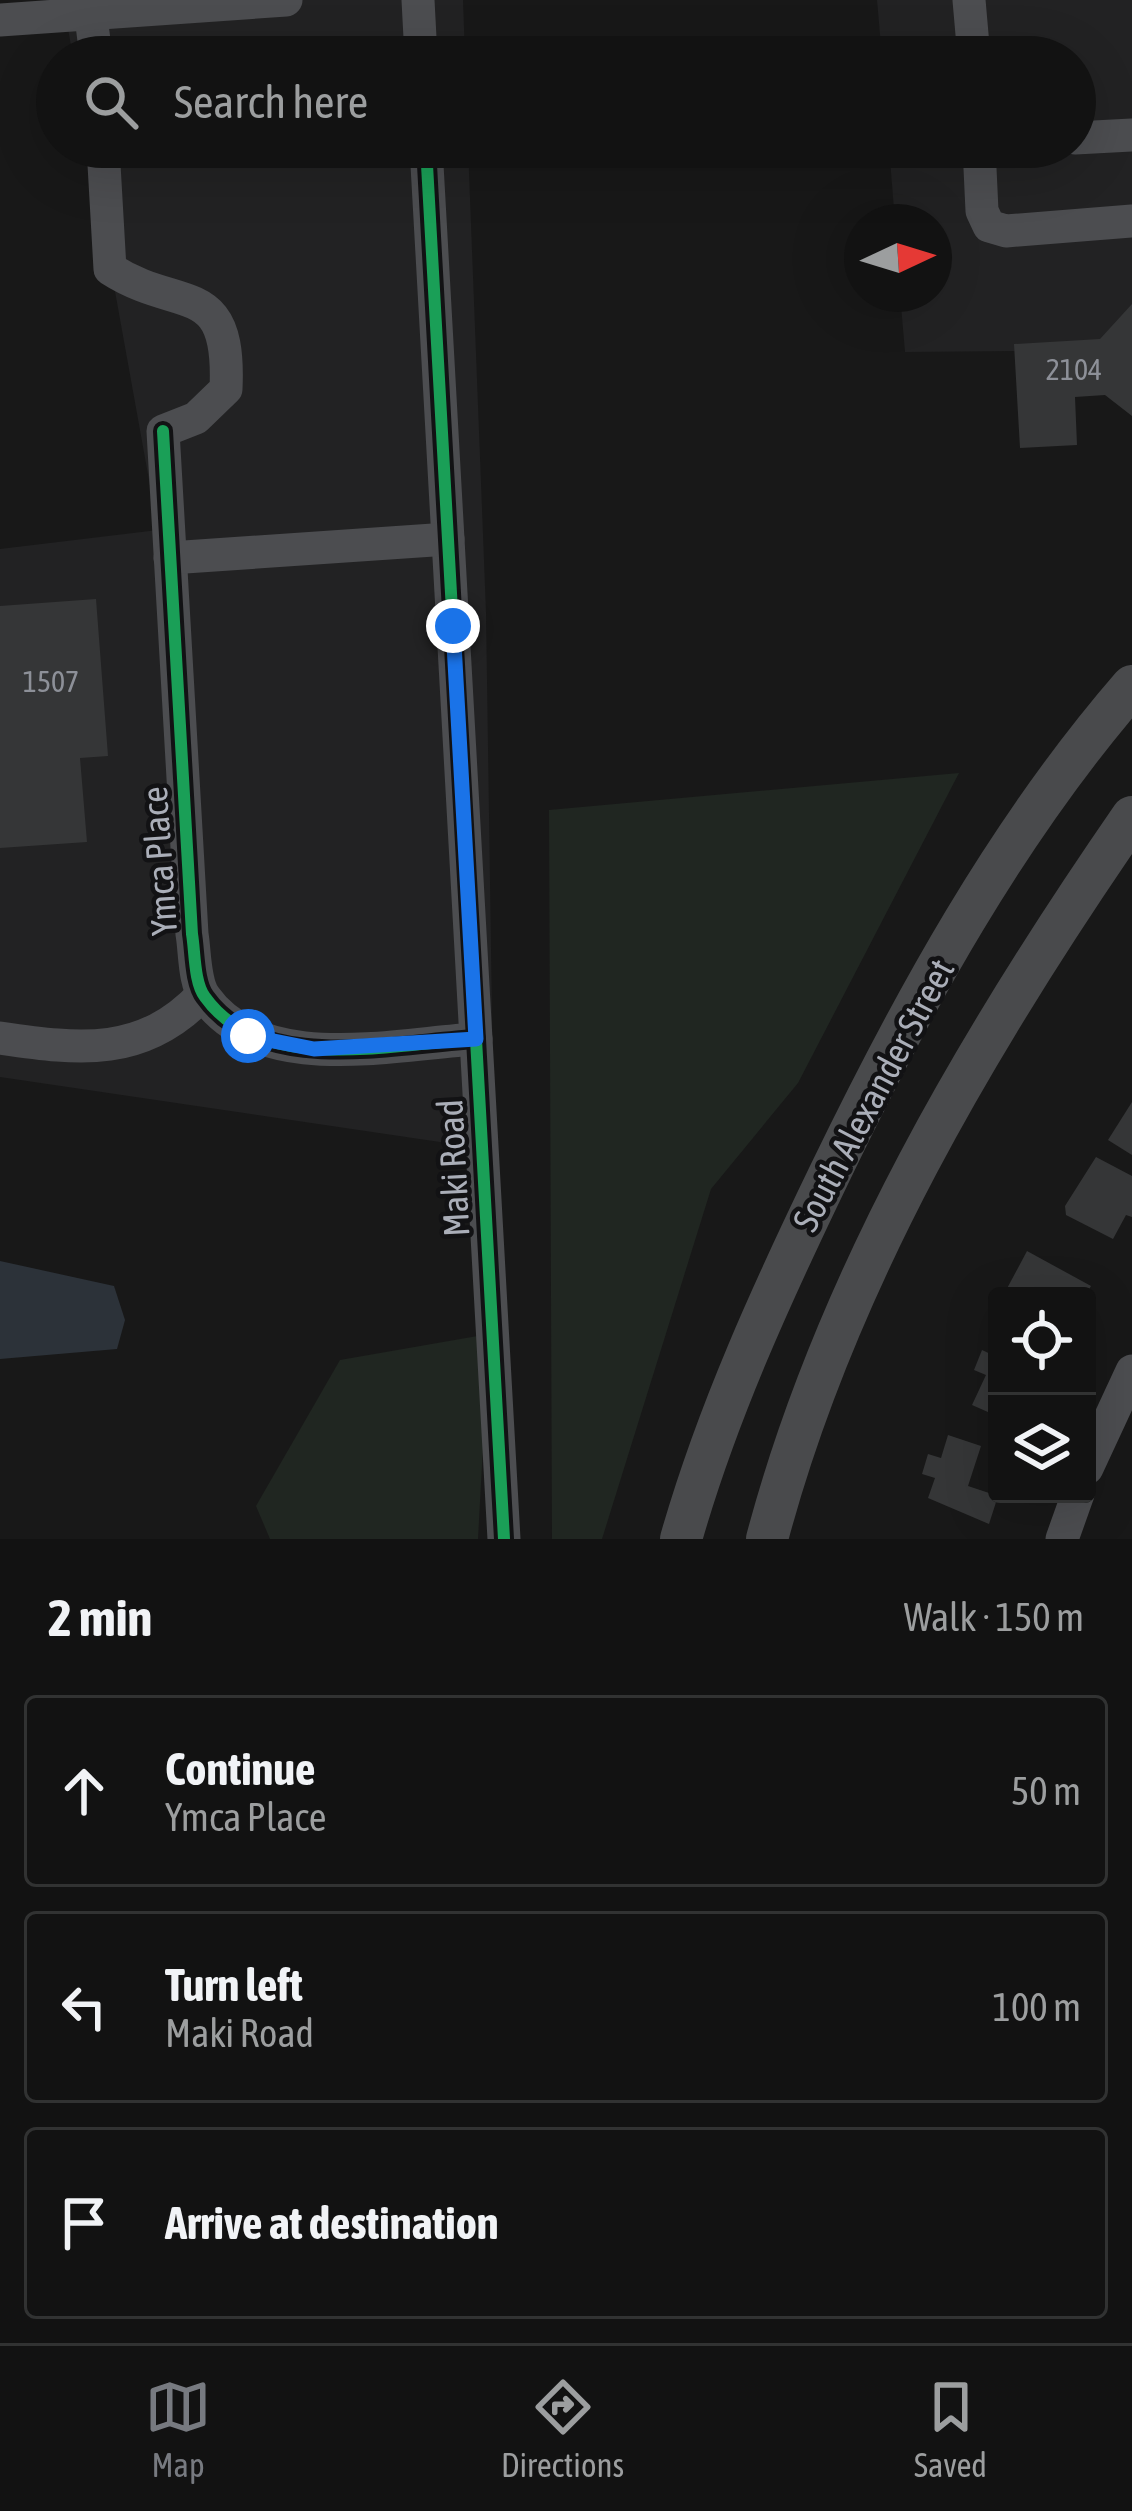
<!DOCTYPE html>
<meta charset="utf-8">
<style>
:root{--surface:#121212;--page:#1b1b1b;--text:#f1f3f6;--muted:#9c9e9f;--line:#313232;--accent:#777a80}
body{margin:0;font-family:"Asap Condensed",sans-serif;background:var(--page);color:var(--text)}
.controls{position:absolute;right:36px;bottom:36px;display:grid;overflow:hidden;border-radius:12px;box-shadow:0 12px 48px #0002}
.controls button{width:108px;height:108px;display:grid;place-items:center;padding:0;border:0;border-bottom:3px solid var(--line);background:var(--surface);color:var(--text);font:60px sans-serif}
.compass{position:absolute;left:844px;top:204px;width:108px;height:108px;border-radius:50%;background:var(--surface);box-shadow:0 12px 48px #0002;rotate:86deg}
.stop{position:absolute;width:36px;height:36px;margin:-27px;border:9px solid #1a73e8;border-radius:50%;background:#fff}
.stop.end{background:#1a73e8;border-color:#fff;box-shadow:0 3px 12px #0008}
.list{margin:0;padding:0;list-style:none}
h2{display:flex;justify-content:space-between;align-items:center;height:156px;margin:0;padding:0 48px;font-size:51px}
h2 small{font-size:39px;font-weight:400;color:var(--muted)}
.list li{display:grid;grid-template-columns:78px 1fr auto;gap:36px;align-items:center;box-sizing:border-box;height:192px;margin:0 24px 24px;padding:0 24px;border:3px solid var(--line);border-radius:12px}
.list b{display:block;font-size:45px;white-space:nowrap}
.list p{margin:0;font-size:39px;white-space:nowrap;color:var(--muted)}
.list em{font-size:39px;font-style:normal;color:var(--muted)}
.icon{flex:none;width:66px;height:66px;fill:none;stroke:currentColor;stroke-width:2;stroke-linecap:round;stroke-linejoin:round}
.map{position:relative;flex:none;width:1132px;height:1539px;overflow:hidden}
.search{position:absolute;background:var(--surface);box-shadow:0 12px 48px #0002;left:36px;right:36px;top:36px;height:132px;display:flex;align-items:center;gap:30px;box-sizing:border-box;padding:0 42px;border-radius:66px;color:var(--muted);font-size:45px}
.sheet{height:804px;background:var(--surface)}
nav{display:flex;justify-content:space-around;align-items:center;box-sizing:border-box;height:168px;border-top:3px solid var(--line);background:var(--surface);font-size:33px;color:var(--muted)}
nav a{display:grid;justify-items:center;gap:6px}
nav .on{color:var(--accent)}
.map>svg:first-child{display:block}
.built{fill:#222223}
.green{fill:#202621}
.water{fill:#2c3239}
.building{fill:#353637}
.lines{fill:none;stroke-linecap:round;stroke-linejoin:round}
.minor{stroke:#4c4d50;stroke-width:33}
.major{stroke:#494a4c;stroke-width:42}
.cycleway-casing{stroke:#121214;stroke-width:20}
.cycleway{stroke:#1a9f57;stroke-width:12}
.route{stroke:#1a73e8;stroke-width:15}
.labels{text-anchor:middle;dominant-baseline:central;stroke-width:9;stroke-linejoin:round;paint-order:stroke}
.number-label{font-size:30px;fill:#8d9098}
.street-label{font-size:36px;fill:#aaaeb8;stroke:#121214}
</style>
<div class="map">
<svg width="1132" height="1539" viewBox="0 0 1132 1539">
<rect width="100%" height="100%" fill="#181818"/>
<g class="built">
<polygon points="63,0 463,0 465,57 73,57"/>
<polygon points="877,0 1132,0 1132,350 905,352 900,294 934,294 934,222 895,222 889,147 1075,147 1075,57 882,57"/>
<polygon points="89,147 468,147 486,612 494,1150 0,1077 0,549 158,530"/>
</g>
<g class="green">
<polygon points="959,773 798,1083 711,1189 602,1539 552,1539 549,810"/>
<polygon points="489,1334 478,1539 270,1539 256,1506 340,1360"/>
</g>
<polygon class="water" points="0,1261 114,1286 125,1320 117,1349 0,1359"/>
<g class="building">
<polygon points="1132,304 1132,416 1105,395 1075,397 1077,445 1020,448 1014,344 1100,339"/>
<polygon points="96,599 108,756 80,758 87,842 0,848 0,606"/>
<polygon points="1132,1102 1132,1155 1108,1140"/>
<polygon points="1096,1157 1132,1176 1132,1217 1126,1215 1113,1239 1066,1215 1065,1206"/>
<polygon points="1027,1251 1091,1286 1085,1296 1003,1296"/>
<polygon points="982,1350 997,1357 997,1416 972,1405 986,1375 974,1370"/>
<polygon points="948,1435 981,1446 968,1486 998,1496 989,1524 928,1498 935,1478 922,1474 928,1454 941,1458"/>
</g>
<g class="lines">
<g class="minor">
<polyline points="89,0 96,57"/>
<polyline points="418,0 421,57"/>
<polyline points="969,0 974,57"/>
<polyline points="0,20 286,0"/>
<polyline points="1075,138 1132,135"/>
<path d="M103,147L110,269C180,314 231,277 226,389L196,418L163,431L192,934C195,951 194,983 205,997C261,1076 393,1044 476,1039"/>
<polyline points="426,147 504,1539"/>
<polyline points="979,147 982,211 989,226 1006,231 1132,221"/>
<polyline points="170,558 448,539"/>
<path d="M0,1038C81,1050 143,1057 202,995"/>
<polyline points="1087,1468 1132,1371"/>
<polyline points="1062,1539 1078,1494"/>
</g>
<g class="major">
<path d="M681,1539C717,1413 772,1293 829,1175C912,1003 1007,830 1132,686"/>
<path d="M767,1539C836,1279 980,1037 1132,817"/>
</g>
<defs>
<g id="cycleway">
<polyline points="426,147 504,1539"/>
<path d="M163,431L192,934C195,951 194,983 205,997C261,1076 393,1044 476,1039"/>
</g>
</defs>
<use href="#cycleway" class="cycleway-casing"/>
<use href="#cycleway" class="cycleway"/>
</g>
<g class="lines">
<polyline class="route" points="248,1036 314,1049 476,1039 453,626"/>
</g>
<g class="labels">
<g class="number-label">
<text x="1074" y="369">2104</text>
<text x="51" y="681">1507</text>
</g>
<g class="street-label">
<text transform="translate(159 861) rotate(-94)">Ymca Place</text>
<text transform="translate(873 1095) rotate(-62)">South Alexander Street</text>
<text transform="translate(453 1168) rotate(-93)">Maki Road</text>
</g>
</g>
</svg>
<div class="controls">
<button><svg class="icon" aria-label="locate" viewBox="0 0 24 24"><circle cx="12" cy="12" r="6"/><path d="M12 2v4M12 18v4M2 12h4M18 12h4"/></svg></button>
<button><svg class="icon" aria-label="layers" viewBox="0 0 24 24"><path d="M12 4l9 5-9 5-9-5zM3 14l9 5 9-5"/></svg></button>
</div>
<svg class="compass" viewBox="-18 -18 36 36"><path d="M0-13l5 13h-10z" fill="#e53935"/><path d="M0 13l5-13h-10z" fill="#9c9e9f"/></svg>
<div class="stop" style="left:248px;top:1036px"></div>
<div class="stop end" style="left:453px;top:626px"></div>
<div class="search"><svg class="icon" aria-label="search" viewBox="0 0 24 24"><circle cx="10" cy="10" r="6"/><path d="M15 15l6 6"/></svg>Search here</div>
</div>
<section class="sheet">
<h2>2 min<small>Walk · 150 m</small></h2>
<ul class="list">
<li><svg class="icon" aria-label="ahead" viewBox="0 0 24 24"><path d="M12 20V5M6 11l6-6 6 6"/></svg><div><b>Continue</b><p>Ymca Place</p></div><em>50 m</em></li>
<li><svg class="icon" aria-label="left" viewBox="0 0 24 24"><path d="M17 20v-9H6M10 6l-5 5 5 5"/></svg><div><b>Turn left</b><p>Maki Road</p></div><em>100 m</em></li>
<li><svg class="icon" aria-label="arrive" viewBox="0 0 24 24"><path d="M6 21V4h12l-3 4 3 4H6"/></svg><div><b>Arrive at destination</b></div></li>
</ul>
</section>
<nav>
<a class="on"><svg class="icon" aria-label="map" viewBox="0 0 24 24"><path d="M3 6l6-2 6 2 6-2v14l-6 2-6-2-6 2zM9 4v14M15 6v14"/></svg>Map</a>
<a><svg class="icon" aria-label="directions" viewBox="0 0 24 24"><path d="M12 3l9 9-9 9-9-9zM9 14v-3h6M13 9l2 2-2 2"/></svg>Directions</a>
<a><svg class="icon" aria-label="saved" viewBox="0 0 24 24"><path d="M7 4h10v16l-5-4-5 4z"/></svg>Saved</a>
</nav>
